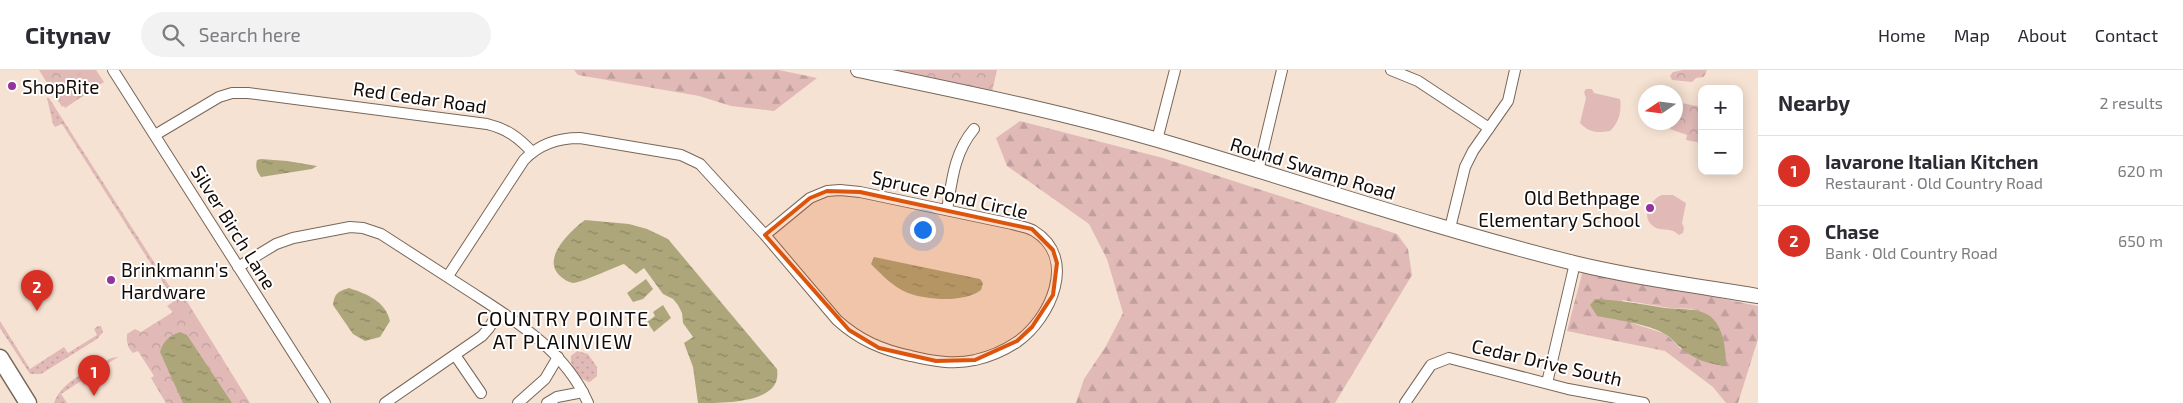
<!DOCTYPE html>
<meta charset="utf-8">
<style>
:root{--surface:#fff;--page:#f2f2f3;--text:#2b2b33;--muted:#7c7c81;--line:#e1e1e2;--accent:#d93025}
body{margin:0;font-family:"Exo 2",sans-serif;background:var(--page);color:var(--text)}
.controls{position:absolute;right:15px;top:15px;display:grid;overflow:hidden;border-radius:10px;box-shadow:0 2px 12px #0003}
.controls button{width:45px;height:45px;display:grid;place-items:center;padding:0;border:0;border-bottom:1px solid var(--line);background:var(--surface);color:var(--text);font:25px sans-serif}
.compass{position:absolute;left:1638px;top:15px;width:45px;height:45px;border-radius:50%;background:var(--surface);box-shadow:0 2px 12px #0003;rotate:257deg}
.you{position:absolute;left:922px;top:159px;width:18px;height:18px;margin:-12px;border:4px solid #fff;border-radius:50%;background:#1a73e8;box-shadow:0 0 0 8px #1a73e833}
.badge{display:grid;place-items:center;width:32px;height:32px;border-radius:50%;background:var(--accent);color:#fff;font-size:16px;font-weight:700}
.pin{position:absolute;translate:-50% -41px;filter:drop-shadow(0 1px 2px #0008)}
.pin::after{content:'';position:absolute;top:26px;width:18px;height:15px;background:inherit;clip-path:polygon(0 0,100% 0,50% 100%)}
.list{margin:0;padding:0;list-style:none}
h2{display:flex;justify-content:space-between;align-items:center;height:65px;margin:0;padding:0 20px;font-size:21px}
h2 small{font-size:16px;font-weight:400;color:var(--muted)}
.list li{display:grid;grid-template-columns:32px 1fr auto;gap:15px;align-items:center;box-sizing:border-box;height:70px;padding:0 20px;border-top:1px solid var(--line)}
.list b{display:block;font-size:19px;white-space:nowrap}
.list p{margin:0;font-size:16px;white-space:nowrap;color:var(--muted)}
.list em{font-size:16px;font-style:normal;color:var(--muted)}
.icon{flex:none;width:28px;height:28px;fill:none;stroke:currentColor;stroke-width:2;stroke-linecap:round;stroke-linejoin:round}
.map{position:relative;flex:none;width:1758px;height:333px;overflow:hidden}
header{display:flex;align-items:center;gap:30px;box-sizing:border-box;height:70px;padding:0 25px;background:var(--surface);border-bottom:1px solid var(--line)}
header strong{font-size:24px}
nav{display:flex;gap:28px;margin-inline-start:auto;font-size:18px}
.search{width:350px;height:45px;background:var(--page);display:flex;align-items:center;gap:12px;box-sizing:border-box;padding:0 18px;border-radius:28px;color:var(--muted);font-size:19px}
main{display:flex}
aside{flex:1;background:var(--surface)}
.map>svg:first-child{display:block}
.grass{fill:url(#grass-dots)}
.forest{fill:url(#forest-firs);fill-rule:evenodd}
.park{fill:url(#park-crowns)}
.garden{fill:#e1bab8}
.water{fill:url(#water-ripples)}
.lines{fill:none;stroke-linecap:round;stroke-linejoin:round}
.street-casing{stroke:#786759;stroke-width:12}
.secondary-casing{stroke:#786759;stroke-width:16}
.primary-casing{stroke:#786759;stroke-width:19}
.street{stroke:#fff;stroke-width:10}
.secondary{stroke:#fff;stroke-width:14}
.primary{stroke:#fff;stroke-width:16}
.marked{fill:#dd550c;fill-opacity:0.2;stroke:#dd550c;stroke-width:4;stroke-linejoin:round}
.poi-dot{fill:#93339b;stroke:#fff;stroke-width:2}
.labels{text-anchor:middle;dominant-baseline:central;stroke-width:4;stroke-linejoin:round;paint-order:stroke}
.poi-label{font-size:19px;fill:#110a06;stroke:#fff;text-anchor:start}
.street-label{font-size:19px;fill:#110a06;stroke:#fff}
.neighbourhood-label{font-size:20px;letter-spacing:1px;fill:#110a06;stroke:#fff}
</style>
<header>
<strong>Citynav</strong>
<div class="search"><svg class="icon" aria-label="search" viewBox="0 0 24 24"><circle cx="10" cy="10" r="6"/><path d="M15 15l6 6"/></svg>Search here</div>
<nav><a>Home</a><a>Map</a><a>About</a><a>Contact</a></nav>
</header>
<main>
<div class="map">
<svg width="1758" height="333" viewBox="0 0 1758 333">
<defs>
<pattern id="grass-dots" width="8" height="8" patternUnits="userSpaceOnUse" patternTransform="scale(1.25)"><rect width="8" height="8" fill="#e1bab8"/><path d="M2 2h.1M6 6h.1" fill="none" stroke="#c09f9d" stroke-width="1.8" stroke-linecap="round"/></pattern>
<pattern id="forest-firs" width="22" height="20" patternUnits="userSpaceOnUse" patternTransform="scale(1.25)"><rect width="22" height="20" fill="#e1bab8"/><path d="M5 1l3.5 6h-7zM16 11l3.5 6h-7z" fill="#c09f9d"/></pattern>
<pattern id="park-crowns" width="20" height="18" patternUnits="userSpaceOnUse" patternTransform="scale(1.25)"><rect width="20" height="18" fill="#e1bab8"/><path d="M2 6a3 3 0 1 1 6 0M12 15a3 3 0 1 1 6 0" fill="none" stroke="#c09f9d"/></pattern>
<pattern id="water-ripples" width="26" height="14" patternUnits="userSpaceOnUse" patternTransform="scale(1.25)"><rect width="26" height="14" fill="#ada67b"/><path d="M2 4q2-2 4 0t4 0M15 11q2-2 4 0t4 0" fill="none" stroke="#8b8563"/></pattern>
</defs>
<rect width="100%" height="100%" fill="#f6e2d2"/>
<g class="grass">
<polygon points="47,28 49,28 170,217 167,219 62,54 55,57 53,54"/>
<polygon points="0,251 30,299 64,277 68,283 97,265 94,259 98,256 101,256 103,262 97,269 41,304 30,304 0,258"/>
<path d="M577,281L588,284L597,297V306L590,312C580,311 569,296 571,286Z"/>
<path d="M118,287L61,324L67,333H54C61,311 92,299 111,288Z"/>
</g>
<g class="forest">
<polygon points="574,0 779,0 817,8 774,41 731,36 699,26 578,5"/>
<polygon points="1020,51 1163,88 1397,164 1408,179 1412,205 1335,333 1076,333 1084,309 1106,276 1123,243 1107,189 1089,154 1007,96 996,68"/>
<path d="M1583,200L1758,236V269L1738,333H1726L1713,317L1665,281L1567,261ZM1622,230L1670,238L1693,239L1681,279L1666,264L1632,253Z"/>
</g>
<g class="park">
<polygon points="39,0 96,0 104,12 65,38 64,36 62,37"/>
<polygon points="861,0 997,0 991,26"/>
<polygon points="1683,0 1707,0 1704,7 1696,8 1692,12 1672,10 1670,6 1673,2"/>
<polygon points="1676,32 1702,37 1702,73 1686,70 1687,65 1670,59 1671,53 1676,52"/>
<path d="M183,225L250,333H166L151,308L154,306L138,281L133,283C128,279 126,271 127,264L135,259L141,262L173,242L167,236Z"/>
</g>
<g class="garden">
<polygon points="86,0 94,13 66,31 58,18"/>
<path d="M1586,19H1592L1594,23L1620,29C1622,40 1619,53 1610,61C1598,63 1589,63 1580,53L1586,28L1584,22Z"/>
<path d="M1662,125H1673L1686,133L1682,153L1684,158L1683,163L1679,165C1677,163 1675,162 1673,161C1666,158 1658,161 1653,156C1640,146 1651,129 1662,125Z"/>
</g>
<g class="water">
<path d="M261,89L287,91L317,96L312,99L261,107C257,102 255,97 257,90Z"/>
<path d="M585,150L629,154L647,159L668,169L777,299C783,333 728,333 698,333L693,297L684,273L693,267L683,253L682,243L678,235L673,229L663,224L644,198L636,204L624,194C612,198 581,213 573,213C568,212 563,209 559,205C542,188 570,161 585,150Z"/>
<path d="M874,187L980,209L983,213L981,220C964,233 927,230 908,223C893,217 882,205 871,194Z"/>
<polygon points="646,209 653,219 643,229 633,232 627,223"/>
<path d="M349,218C367,224 385,231 390,251L380,267L365,271L353,264L333,235C334,224 338,221 349,218Z"/>
<path d="M1595,229C1619,230 1641,234 1665,238C1680,240 1697,237 1710,246C1724,257 1726,280 1726,296C1709,294 1694,290 1680,277C1675,273 1671,267 1665,264C1649,254 1616,250 1597,246L1590,235Z"/>
<polygon points="663,235 671,248 654,262 647,252 655,246 653,242"/>
<path d="M180,262L187,265L232,333H183L160,282C163,271 169,266 180,262Z"/>
</g>
<g class="lines">
<defs>
<g id="street">
<polyline points="113,0 325,333"/>
<polyline points="1391,0 1418,11 1489,58"/>
<path d="M155,65L219,27L232,23H248L487,54C507,59 518,67 532,82"/>
<polyline points="1157,70 1175,0"/>
<polyline points="1258,101 1282,0"/>
<path d="M947,140C952,110 954,83 974,59"/>
<polyline points="1450,158 1465,97 1473,81 1508,31 1515,0"/>
<path d="M238,197L276,174L293,168L350,157L363,158L381,164C412,184 443,204 474,224C519,253 566,282 588,333"/>
<path d="M448,206L524,90C539,74 559,68 580,68L681,85L700,94L765,165L837,250C859,270 882,280 911,286C932,291 954,295 975,290C989,287 1005,280 1017,272C1051,248 1078,188 1034,161C1028,157 1019,156 1012,154L860,122L840,120L827,121L810,128L765,165"/>
<polyline points="455,285 481,323"/>
<polyline points="1547,313 1575,193"/>
<polyline points="385,333 482,266 489,258 499,241"/>
<polyline points="518,333 545,309 558,287"/>
<polyline points="547,333 557,327 583,322"/>
<polyline points="1405,333 1431,295 1449,288 1568,319 1644,333"/>
</g>
<path id="secondary" d="M858,0C958,21 1059,41 1158,70C1297,111 1434,158 1574,193C1635,208 1697,216 1758,226"/>
<polyline id="primary" points="0,288 28,333"/>
</defs>
<use href="#street" class="street-casing"/>
<use href="#secondary" class="secondary-casing"/>
<use href="#primary" class="primary-casing"/>
<use href="#street" class="street"/>
<use href="#secondary" class="secondary"/>
<use href="#primary" class="primary"/>
</g>
<path class="marked" d="M827,121L860,122L1032,159L1053,180L1057,193L1053,225L1032,257L1017,271L975,290L936,291L879,278L849,260L765,165L810,128Z"/>
<g class="poi-dot">
<circle cx="12" cy="16" r="5"/>
<circle cx="1650" cy="138" r="5"/>
<circle cx="111" cy="210" r="5"/>
</g>
<g class="labels">
<g class="poi-label">
<text x="22" y="16">ShopRite</text>
<text x="1640" y="127" text-anchor="end">Old Bethpage<tspan x="1640" dy="22">Elementary School</tspan></text>
<text x="121" y="199">Brinkmann's<tspan x="121" dy="22">Hardware</tspan></text>
</g>
<g class="street-label">
<text transform="translate(420 27) rotate(8)">Red Cedar Road</text>
<text transform="translate(1313 98) rotate(17)">Round Swamp Road</text>
<text transform="translate(950 124) rotate(13)">Spruce Pond Circle</text>
<text transform="translate(234 157) rotate(58)">Silver Birch Lane</text>
<text transform="translate(1547 292) rotate(13)">Cedar Drive South</text>
</g>
<g class="neighbourhood-label">
<text x="563" y="248">COUNTRY POINTE<tspan x="563" dy="23">AT PLAINVIEW</tspan></text>
</g>
</g>
</svg>
<div class="controls">
<button>+</button>
<button>−</button>
</div>
<svg class="compass" viewBox="-18 -18 36 36"><path d="M0-13l5 13h-10z" fill="#e53935"/><path d="M0 13l5-13h-10z" fill="#7c7c81"/></svg>
<div class="you"></div>
<div class="pin badge" style="left:94px;top:326px">1</div>
<div class="pin badge" style="left:37px;top:241px">2</div>
</div>
<aside>
<h2>Nearby<small>2 results</small></h2>
<ul class="list">
<li><span class="badge">1</span><div><b>Iavarone Italian Kitchen</b><p>Restaurant · Old Country Road</p></div><em>620 m</em></li>
<li><span class="badge">2</span><div><b>Chase</b><p>Bank · Old Country Road</p></div><em>650 m</em></li>
</ul>
</aside>
</main>
